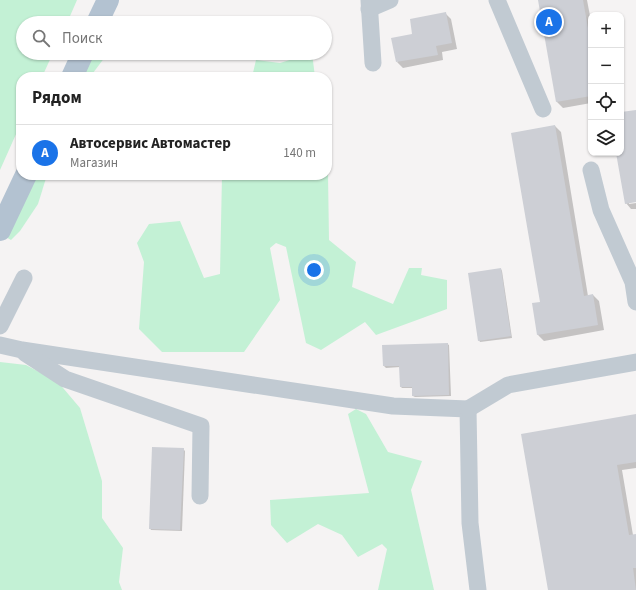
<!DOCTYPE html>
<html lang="ru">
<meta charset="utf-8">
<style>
:root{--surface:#fff;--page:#f2f2f2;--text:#222;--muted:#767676;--line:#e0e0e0;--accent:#1a73e8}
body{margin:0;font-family:"Source Sans 3",sans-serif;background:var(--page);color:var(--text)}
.controls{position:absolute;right:12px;top:12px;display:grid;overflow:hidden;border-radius:8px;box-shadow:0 1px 3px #0004}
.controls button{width:36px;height:36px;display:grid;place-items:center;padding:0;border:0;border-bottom:1px solid var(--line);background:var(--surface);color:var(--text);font:20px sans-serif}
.you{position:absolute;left:314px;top:270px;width:14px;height:14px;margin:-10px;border:3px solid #fff;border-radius:50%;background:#1a73e8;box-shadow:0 0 0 6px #1a73e833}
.badge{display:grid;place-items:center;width:26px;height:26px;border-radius:50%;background:var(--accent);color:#fff;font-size:13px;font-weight:700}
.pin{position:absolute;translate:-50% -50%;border:2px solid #fff;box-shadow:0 1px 4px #0006}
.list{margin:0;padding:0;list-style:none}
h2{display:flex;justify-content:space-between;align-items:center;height:52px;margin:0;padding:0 16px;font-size:17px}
h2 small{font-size:13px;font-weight:400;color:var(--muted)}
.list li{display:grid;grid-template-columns:26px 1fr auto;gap:12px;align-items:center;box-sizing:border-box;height:56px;padding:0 16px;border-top:1px solid var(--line)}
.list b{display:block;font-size:15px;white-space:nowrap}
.list p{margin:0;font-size:13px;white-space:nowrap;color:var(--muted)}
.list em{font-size:13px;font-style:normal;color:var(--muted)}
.icon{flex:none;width:22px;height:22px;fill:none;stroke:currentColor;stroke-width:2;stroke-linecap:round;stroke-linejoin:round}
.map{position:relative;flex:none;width:636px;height:590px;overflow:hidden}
.search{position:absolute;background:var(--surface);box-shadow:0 1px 3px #0004;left:16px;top:16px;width:316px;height:44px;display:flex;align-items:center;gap:10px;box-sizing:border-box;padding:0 14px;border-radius:22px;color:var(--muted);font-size:15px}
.panel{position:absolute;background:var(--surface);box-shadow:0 1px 3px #0004;left:16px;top:72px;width:316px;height:108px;border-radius:16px}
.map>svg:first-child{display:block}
.green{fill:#c3f1d5}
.shadow{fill:#0003}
.building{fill:#cdcfd5}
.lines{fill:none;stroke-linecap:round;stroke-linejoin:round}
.minor{stroke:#c1cad2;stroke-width:17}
.major{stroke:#b3c2d1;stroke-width:22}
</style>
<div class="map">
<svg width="636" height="590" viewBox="0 0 636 590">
<rect width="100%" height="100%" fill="#f5f3f3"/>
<g class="green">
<polygon points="0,0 77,0 67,23 23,23 23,53 53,53 42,77 21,77 21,123 0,170"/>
<polygon points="92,53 108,53 90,77 80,77"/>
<polygon points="312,53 315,77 252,77 256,60 280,63"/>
<polygon points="327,173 328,174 329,240 356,262 352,287 393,304 409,268 422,268 421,275 447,280 447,309 376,335 365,322 321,350 306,343 286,247 276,243 270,248 280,300 244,352 162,352 139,329 144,262 137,243 149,224 180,221 204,278 220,274 222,175 327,175"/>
<polygon points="35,175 47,175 38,204 20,231 11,240 4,236"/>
<polygon points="0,362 26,365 58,382 80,408 102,481 102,518 123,548 119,582 122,590 0,590"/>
<polygon points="356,409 366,414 388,452 422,461 411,490 434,590 378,590 387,549 382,544 358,557 342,535 318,524 287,543 271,525 270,500 369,493 348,414"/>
</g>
<g class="shadow">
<polygon points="539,0 587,0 591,21 591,103 563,108 557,102"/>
<polygon points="445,13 451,19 457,49 442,52 443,60 403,68 397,62"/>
<polygon points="636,111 636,201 629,202 629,204 636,203 636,209 631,209 626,203 617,153 621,153 621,113"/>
<polygon points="555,126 561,132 588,296 593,295 599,301 604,330 544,341 538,335"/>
<polygon points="501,269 502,271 512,338 480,342 479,340"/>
<polygon points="447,344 449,345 451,396 415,397 413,396 413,388 402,388 401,387 400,367 386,368 384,366"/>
<polygon points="636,415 636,468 622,470 633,535 636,535 636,590 549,590"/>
<polygon points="183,449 185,451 182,531 151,530 150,528"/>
</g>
<g class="building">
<polygon points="538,0 583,0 591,45 591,96 556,102"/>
<polygon points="446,12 452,43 436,46 438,55 396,62 391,38 412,34 410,19"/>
<polygon points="636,110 636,202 625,204 616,153 621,153 621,112"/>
<polygon points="555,125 584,296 593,294 598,325 537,335 532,303 540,302 511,133"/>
<polygon points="501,268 511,336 478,341 468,273"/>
<polygon points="448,343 449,395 412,396 412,387 400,387 399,366 383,366 382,345"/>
<polygon points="636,414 636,462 617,465 629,535 636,534 636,568 633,568 636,590 548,590 521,434"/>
<polygon points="152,447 184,448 180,530 149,529"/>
</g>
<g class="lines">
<g class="minor">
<polyline points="369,0 373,63"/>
<polyline points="497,0 543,109"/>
<polyline points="369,9 390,0"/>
<polyline points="591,170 601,210 633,282 636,302"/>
<polyline points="0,326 24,278"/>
<polyline points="0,345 22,350 393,406 468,409 470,523 478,590"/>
<polyline points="25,353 65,379 201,426 200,496"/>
<polyline points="468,409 508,385 636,362"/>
</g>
<g class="major">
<polyline points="97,23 108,0"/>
<polyline points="72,77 83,53"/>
<polyline points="0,230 26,175"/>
</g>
</g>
</svg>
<div class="controls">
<button>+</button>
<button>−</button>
<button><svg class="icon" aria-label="locate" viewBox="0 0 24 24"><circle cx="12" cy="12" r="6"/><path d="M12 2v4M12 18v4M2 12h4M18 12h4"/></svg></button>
<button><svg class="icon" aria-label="layers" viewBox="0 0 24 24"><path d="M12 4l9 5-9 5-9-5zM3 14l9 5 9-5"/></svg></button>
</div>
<div class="you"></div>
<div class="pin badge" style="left:549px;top:22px">A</div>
<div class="search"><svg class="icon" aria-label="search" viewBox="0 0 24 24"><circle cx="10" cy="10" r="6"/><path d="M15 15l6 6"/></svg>Поиск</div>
<section class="panel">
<h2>Рядом<small></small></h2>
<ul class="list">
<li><span class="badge">A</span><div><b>Автосервис Автомастер</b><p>Магазин</p></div><em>140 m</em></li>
</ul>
</section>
</div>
